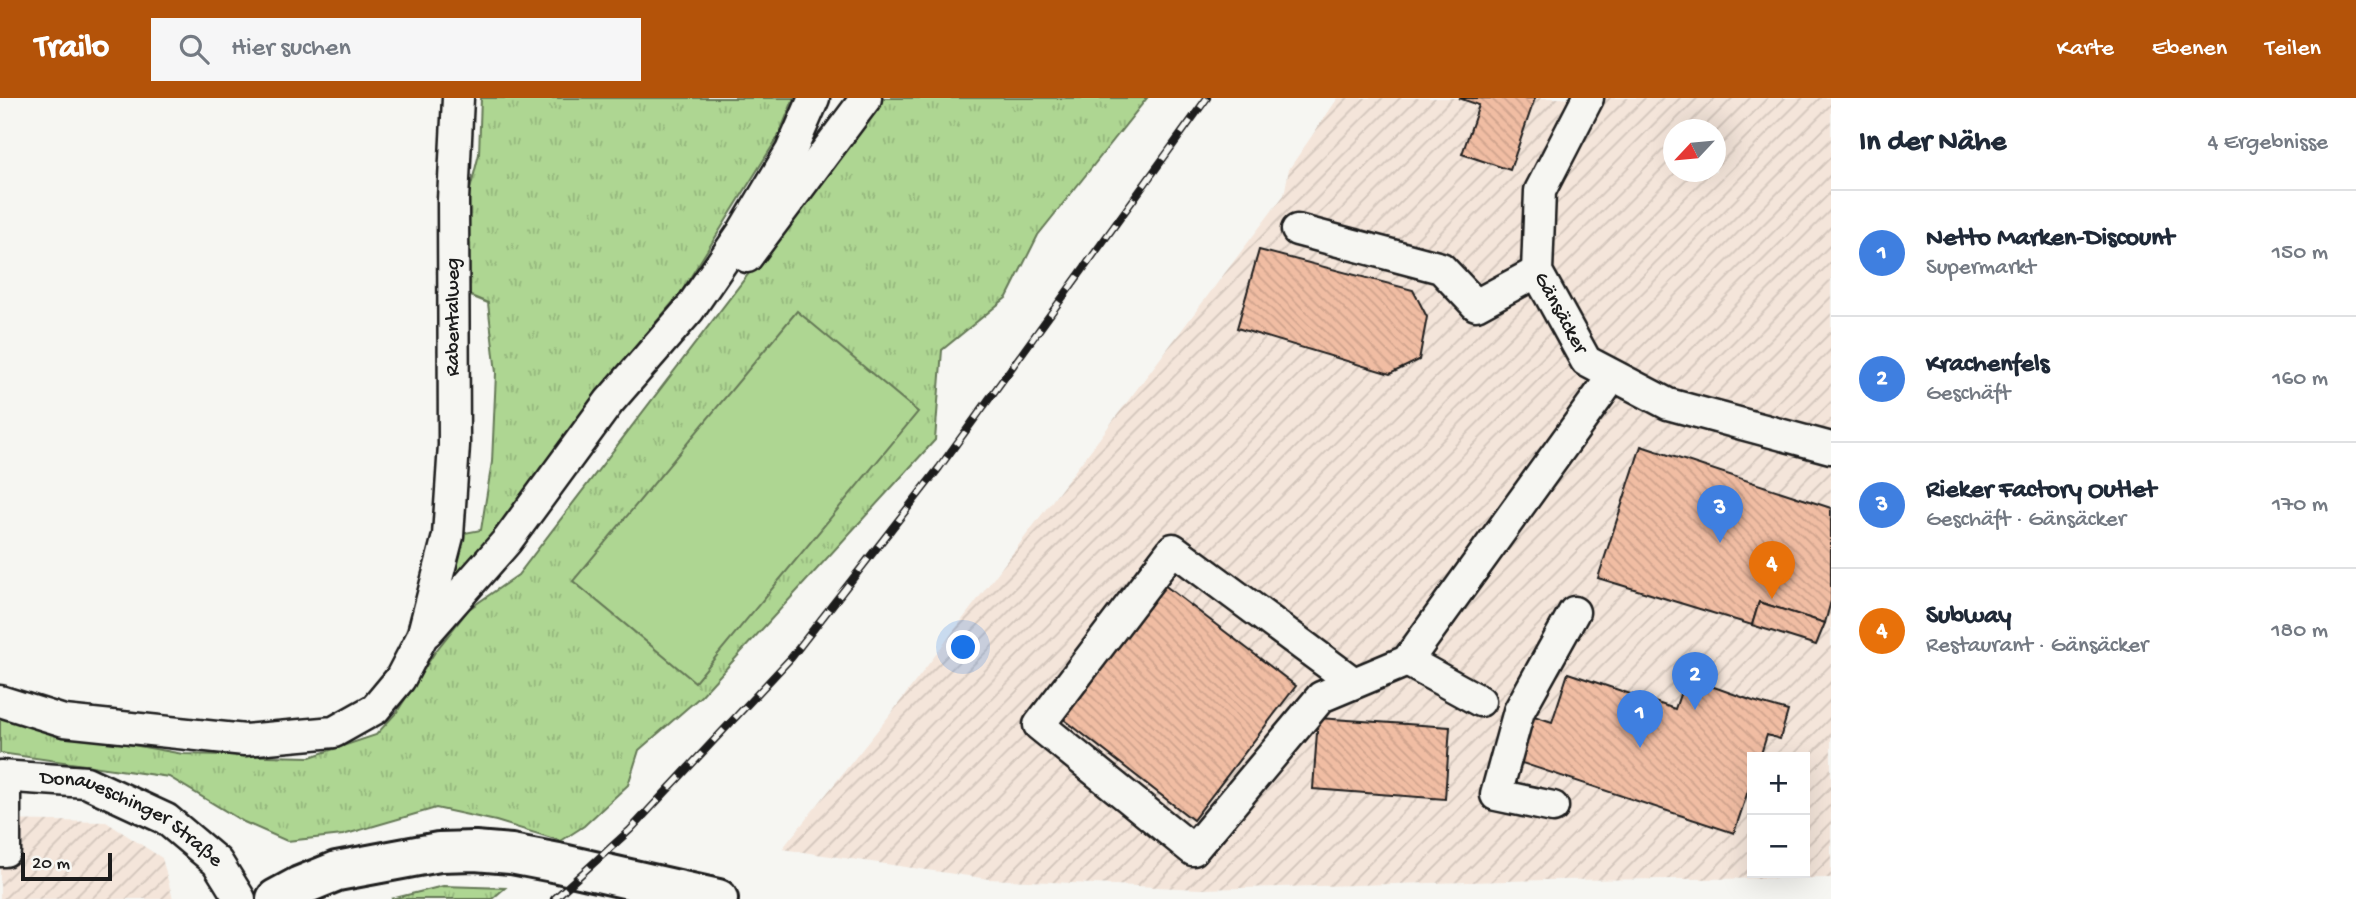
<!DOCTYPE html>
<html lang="de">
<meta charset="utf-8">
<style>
:root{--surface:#fff;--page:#f6f6f7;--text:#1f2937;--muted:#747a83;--line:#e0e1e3;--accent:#b45309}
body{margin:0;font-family:"Gochi Hand",sans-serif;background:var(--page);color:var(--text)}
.controls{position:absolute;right:21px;bottom:21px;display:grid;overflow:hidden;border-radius:0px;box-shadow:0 7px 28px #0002}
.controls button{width:63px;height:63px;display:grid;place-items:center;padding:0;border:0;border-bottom:2px solid var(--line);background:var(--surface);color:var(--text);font:35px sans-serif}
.compass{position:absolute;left:1663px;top:21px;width:63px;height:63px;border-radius:50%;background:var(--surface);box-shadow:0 7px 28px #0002;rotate:244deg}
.scale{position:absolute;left:21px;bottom:18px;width:91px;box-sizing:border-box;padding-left:7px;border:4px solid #1c1c1c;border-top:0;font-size:19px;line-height:24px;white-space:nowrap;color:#1c1c1c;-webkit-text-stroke:5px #f6f6f2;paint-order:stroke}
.you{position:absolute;left:964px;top:550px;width:24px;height:24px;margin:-18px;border:5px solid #fff;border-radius:50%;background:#1a73e8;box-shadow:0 0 0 10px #1a73e833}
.badge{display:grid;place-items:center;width:46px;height:46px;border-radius:50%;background:var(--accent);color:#fff;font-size:23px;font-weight:700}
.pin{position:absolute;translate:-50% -58px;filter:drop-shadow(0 2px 4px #0008)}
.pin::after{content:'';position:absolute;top:37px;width:24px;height:21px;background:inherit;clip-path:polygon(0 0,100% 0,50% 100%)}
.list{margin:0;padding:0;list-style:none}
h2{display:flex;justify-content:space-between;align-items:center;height:91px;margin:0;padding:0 28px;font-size:30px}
h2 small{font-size:23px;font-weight:400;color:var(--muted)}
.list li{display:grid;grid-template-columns:46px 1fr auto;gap:21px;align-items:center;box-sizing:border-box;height:126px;padding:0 28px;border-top:2px solid var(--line)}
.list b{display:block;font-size:26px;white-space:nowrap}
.list p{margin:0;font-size:23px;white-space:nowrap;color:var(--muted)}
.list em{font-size:23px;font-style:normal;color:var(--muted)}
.icon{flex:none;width:38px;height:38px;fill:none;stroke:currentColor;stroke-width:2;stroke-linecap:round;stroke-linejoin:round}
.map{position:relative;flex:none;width:1831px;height:801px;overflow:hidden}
header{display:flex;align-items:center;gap:42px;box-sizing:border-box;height:98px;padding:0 35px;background:var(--accent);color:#fff}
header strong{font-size:33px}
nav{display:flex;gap:38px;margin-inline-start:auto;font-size:24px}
.search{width:490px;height:63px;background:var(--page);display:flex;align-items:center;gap:18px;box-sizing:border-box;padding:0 24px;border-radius:0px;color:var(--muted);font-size:26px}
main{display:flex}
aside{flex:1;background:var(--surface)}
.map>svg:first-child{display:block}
.industrial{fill:url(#industrial-furrows);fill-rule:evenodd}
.grass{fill:url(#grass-tufts);stroke:#657957;stroke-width:2}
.pitch{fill:#aed692;stroke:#657957;stroke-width:2}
.building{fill:url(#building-back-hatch);stroke:#1c1c1c;stroke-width:2}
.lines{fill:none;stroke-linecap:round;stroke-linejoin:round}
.minor-casing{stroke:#1c1c1c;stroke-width:35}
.major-casing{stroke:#1c1c1c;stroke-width:44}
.minor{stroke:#f6f6f2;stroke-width:30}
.major{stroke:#f6f6f2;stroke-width:38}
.rail-casing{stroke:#1c1c1c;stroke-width:8}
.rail{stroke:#f6f6f2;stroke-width:5;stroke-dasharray:16;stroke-linecap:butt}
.labels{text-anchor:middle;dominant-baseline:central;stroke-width:5;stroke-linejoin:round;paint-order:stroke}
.street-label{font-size:21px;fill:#1c1c1c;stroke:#f6f6f2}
</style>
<header>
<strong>Trailo</strong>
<div class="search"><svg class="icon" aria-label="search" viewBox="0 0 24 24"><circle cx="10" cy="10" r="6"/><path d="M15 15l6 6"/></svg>Hier suchen</div>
<nav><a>Karte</a><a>Ebenen</a><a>Teilen</a></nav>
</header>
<main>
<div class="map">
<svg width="1831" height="801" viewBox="0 0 1831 801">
<defs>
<pattern id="industrial-furrows" width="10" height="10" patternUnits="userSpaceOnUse" patternTransform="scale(1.75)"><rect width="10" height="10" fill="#f4e5da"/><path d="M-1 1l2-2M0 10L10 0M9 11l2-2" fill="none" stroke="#d1c4ba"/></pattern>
<pattern id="grass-tufts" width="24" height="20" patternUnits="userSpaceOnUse" patternTransform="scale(1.75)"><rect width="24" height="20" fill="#aed692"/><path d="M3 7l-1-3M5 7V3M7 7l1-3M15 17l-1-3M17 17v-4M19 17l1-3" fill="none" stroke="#95b77d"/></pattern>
<pattern id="building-back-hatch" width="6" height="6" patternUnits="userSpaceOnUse" patternTransform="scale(1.75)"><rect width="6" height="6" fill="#f1bda3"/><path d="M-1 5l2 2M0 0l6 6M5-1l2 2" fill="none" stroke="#cea28c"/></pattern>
</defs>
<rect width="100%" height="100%" fill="#f6f6f2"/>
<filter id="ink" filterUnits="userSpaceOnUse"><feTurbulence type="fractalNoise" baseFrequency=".0143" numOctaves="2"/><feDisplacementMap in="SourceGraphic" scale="14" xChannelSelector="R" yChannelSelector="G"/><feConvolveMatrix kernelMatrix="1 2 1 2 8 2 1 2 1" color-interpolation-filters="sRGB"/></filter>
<g filter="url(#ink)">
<g class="industrial">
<path d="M1338,0H1831V780L1546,782L1200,791L989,781L782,751L893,613L1284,97L1289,71ZM1674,32H1716V74H1674ZM1752,659H1805V775H1752Z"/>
<polygon points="0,722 106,724 162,760 173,801 0,801"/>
</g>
<g class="grass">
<polygon points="481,0 794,0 778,39 680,196 590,302 508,428 445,506 454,437 481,432 492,364 496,275 488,205 461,194 467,104 479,56"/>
<polygon points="883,0 1147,0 1038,137 1007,199 942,252 935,342 701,598 639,652 628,687 584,728 561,743 496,723 436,710 343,737 287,743 244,724 169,679 0,655 0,616 49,632 183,656 310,659 376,637 397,614 435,554 469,511 518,477"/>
<polygon points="443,788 505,790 492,801 391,801"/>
</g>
<polygon class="pitch" points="797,213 918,314 695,584 573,483"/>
<g class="building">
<polygon points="1459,0 1535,0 1510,72 1462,56 1479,7"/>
<polygon points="1259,152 1413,192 1427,219 1419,262 1390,276 1237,230"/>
<polygon points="1641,348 1831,410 1831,503 1825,525 1759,504 1752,527 1598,480"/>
<polygon points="1163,486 1296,588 1193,722 1061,619"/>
<polygon points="1759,504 1825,525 1816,547 1752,527"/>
<polygon points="1568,575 1675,611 1686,579 1753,603 1788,613 1780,641 1767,637 1760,659 1752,659 1752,681 1734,735 1513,662 1528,616 1552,624"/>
<polygon points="1318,620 1450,629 1445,701 1313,691"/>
</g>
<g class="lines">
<defs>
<g id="minor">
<path id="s1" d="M1588,0L1540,93L1537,174L1586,263L1668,306L1831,350"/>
<polyline points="1297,132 1441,170 1476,207 1537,174"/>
<polyline points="747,159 866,0"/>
<polyline points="427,534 507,443 609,304 689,212 742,135 791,53 814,0"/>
<polyline points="1407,563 1480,603"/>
<polyline points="1354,585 1173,451 1039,627 1193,752 1321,599 1407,563 1613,278"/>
<polyline points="0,603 64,623 245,642 334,634 375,611 400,581 422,539 448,438 454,347 453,102 458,0"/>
<path id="s2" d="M0,678L86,684L166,721L217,764L240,801"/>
<polyline points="1553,709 1496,697 1519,613 1574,514"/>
<polyline points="0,753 5,753 5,679"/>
</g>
<polyline id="major" points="276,801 300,788 337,773 439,754 475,753 511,756 558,765 718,801"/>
</defs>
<use href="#minor" class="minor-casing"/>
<use href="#major" class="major-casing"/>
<use href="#minor" class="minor"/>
<use href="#major" class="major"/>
<defs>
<polyline id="rail" points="554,801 630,732 791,560 939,370 1207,0"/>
</defs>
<use href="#rail" class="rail-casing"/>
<use href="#rail" class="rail"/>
</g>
</g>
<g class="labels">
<g class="street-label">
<text stroke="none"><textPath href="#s1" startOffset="233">Gänsäcker</textPath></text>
<text transform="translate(454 219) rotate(-90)">Rabentalweg</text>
<text stroke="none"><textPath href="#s2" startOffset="142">Donaueschinger Straße</textPath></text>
</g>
</g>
</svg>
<div class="controls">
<button>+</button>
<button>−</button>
</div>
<svg class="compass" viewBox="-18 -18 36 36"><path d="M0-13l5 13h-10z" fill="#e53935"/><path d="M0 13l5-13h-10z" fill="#747a83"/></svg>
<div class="scale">20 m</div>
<div class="you"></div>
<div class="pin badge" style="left:1640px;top:650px;background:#3f7fe0">1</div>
<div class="pin badge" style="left:1695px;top:612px;background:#3f7fe0">2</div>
<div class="pin badge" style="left:1720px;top:445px;background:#3f7fe0">3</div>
<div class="pin badge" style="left:1772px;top:501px;background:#e8710a">4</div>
</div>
<aside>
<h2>In der Nähe<small>4 Ergebnisse</small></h2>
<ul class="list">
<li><span class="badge" style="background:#3f7fe0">1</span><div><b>Netto Marken-Discount</b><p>Supermarkt</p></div><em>150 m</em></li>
<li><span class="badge" style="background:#3f7fe0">2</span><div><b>Krachenfels</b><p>Geschäft</p></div><em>160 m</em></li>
<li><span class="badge" style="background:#3f7fe0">3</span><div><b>Rieker Factory Outlet</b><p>Geschäft · Gänsäcker</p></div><em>170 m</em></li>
<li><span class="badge" style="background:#e8710a">4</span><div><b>Subway</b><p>Restaurant · Gänsäcker</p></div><em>180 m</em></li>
</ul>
</aside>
</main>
